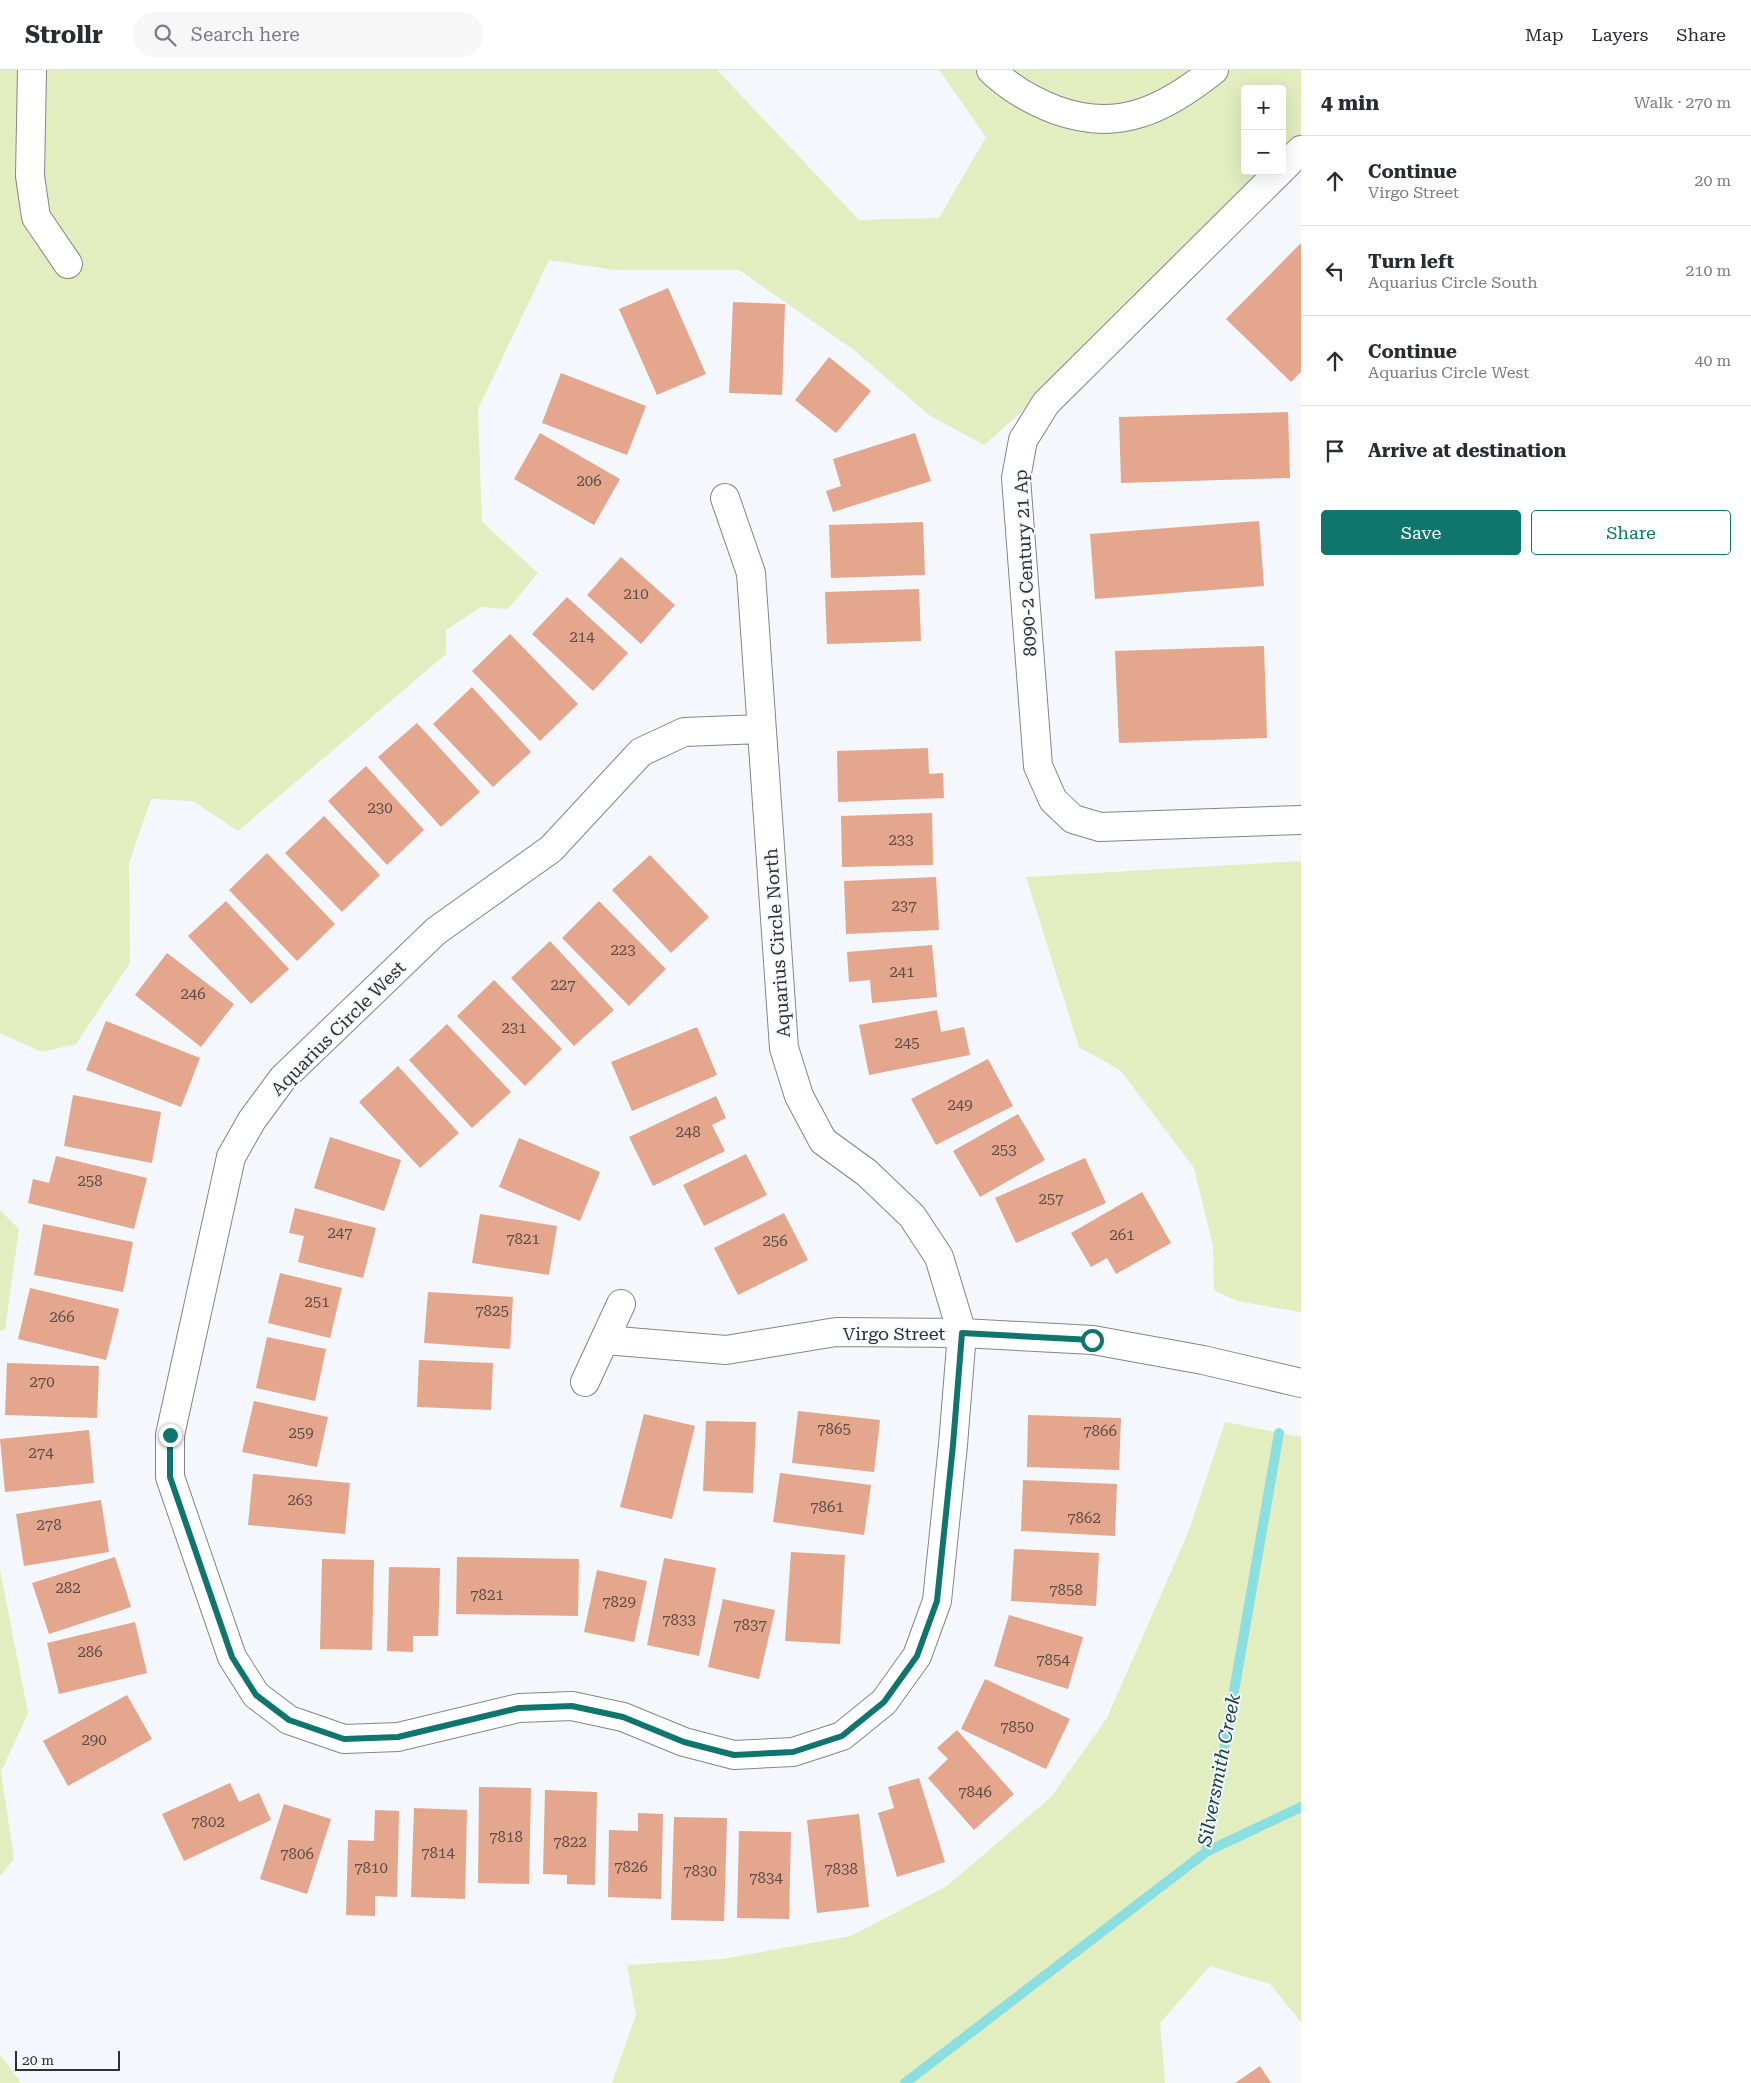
<!DOCTYPE html>
<meta charset="utf-8">
<style>
:root{--surface:#fff;--page:#f7f7f7;--text:#2b2b33;--muted:#7c7c81;--line:#e1e1e2;--accent:#0f766e}
body{margin:0;font-family:"Roboto Serif",serif;background:var(--page);color:var(--text)}
.controls{position:absolute;right:15px;top:15px;display:grid;overflow:hidden;border-radius:5px;box-shadow:0 5px 20px #0002}
.controls button{width:45px;height:45px;display:grid;place-items:center;padding:0;border:0;border-bottom:1px solid var(--line);background:var(--surface);color:var(--text);font:25px sans-serif}
.scale{position:absolute;left:15px;bottom:12px;width:105px;box-sizing:border-box;padding-left:5px;border:2px solid #2e3031;border-top:0;font-size:14px;line-height:18px;white-space:nowrap;color:#2e3031;-webkit-text-stroke:4px #f4f7fb;paint-order:stroke}
.stop{position:absolute;width:15px;height:15px;margin:-11px;border:4px solid #0f766e;border-radius:50%;background:#fff}
.stop.end{background:#0f766e;border-color:#fff;box-shadow:0 1px 5px #0008}
.list{margin:0;padding:0;list-style:none}
h2{display:flex;justify-content:space-between;align-items:center;height:65px;margin:0;padding:0 20px;font-size:21px}
h2 small{font-size:16px;font-weight:400;color:var(--muted)}
.list li{display:grid;grid-template-columns:32px 1fr auto;gap:15px;align-items:center;box-sizing:border-box;height:90px;padding:0 20px;border-top:1px solid var(--line)}
.list b{display:block;font-size:19px;white-space:nowrap}
.list p{margin:0;font-size:16px;white-space:nowrap;color:var(--muted)}
.list em{font-size:16px;font-style:normal;color:var(--muted)}
.actions{display:flex;gap:10px;padding:15px 20px}
.actions a{flex:1;padding:11px 0;border:1px solid var(--accent);border-radius:5px;text-align:center;font-size:18px;color:var(--accent)}
.actions .main{background:var(--accent);color:#fff}
.icon{flex:none;width:28px;height:28px;fill:none;stroke:currentColor;stroke-width:2;stroke-linecap:round;stroke-linejoin:round}
.map{position:relative;flex:none;width:1301px;height:2013px;overflow:hidden}
header{display:flex;align-items:center;gap:30px;box-sizing:border-box;height:70px;padding:0 25px;background:var(--surface);border-bottom:1px solid var(--line)}
header strong{font-size:24px}
nav{display:flex;gap:28px;margin-inline-start:auto;font-size:18px}
.search{width:350px;height:45px;background:var(--page);display:flex;align-items:center;gap:12px;box-sizing:border-box;padding:0 18px;border-radius:28px;color:var(--muted);font-size:19px}
main{display:flex}
aside{flex:1;background:var(--surface)}
.map>svg:first-child{display:block}
.green{fill:#e2eec0}
.lines{fill:none;stroke-linecap:round;stroke-linejoin:round}
.stream{stroke:#8cdfe1;stroke-width:10}
.building{fill:#e4a68d}
.minor-casing{stroke:#838689;stroke-width:30}
.minor{stroke:#fff;stroke-width:28}
.route{stroke:#0f766e;stroke-width:6}
.labels{text-anchor:middle;dominant-baseline:central;stroke-width:4;stroke-linejoin:round;paint-order:stroke}
.number-label{font-size:15px;fill:#5c4e48}
.street-label{font-size:18px;fill:#2e3031;stroke:#f4f7fb}
.water-label{font-size:19px;font-style:italic;fill:#184041;stroke:#f4f7fb}
</style>
<header>
<strong>Strollr</strong>
<div class="search"><svg class="icon" aria-label="search" viewBox="0 0 24 24"><circle cx="10" cy="10" r="6"/><path d="M15 15l6 6"/></svg>Search here</div>
<nav><a>Map</a><a>Layers</a><a>Share</a></nav>
</header>
<main>
<div class="map">
<svg width="1301" height="2013" viewBox="0 0 1301 2013">
<rect width="100%" height="100%" fill="#f4f7fb"/>
<g class="green">
<polygon points="0,0 717,0 859,150 939,148 986,67 939,0 1301,0 1301,65 1282,83 1282,19 1245,19 1245,101 1264,101 1027,337 984,375 929,345 854,280 739,200 614,200 549,190 478,339 482,452 538,503 508,539 481,537 446,560 446,584 238,761 193,731 151,729 129,793 130,893 76,974 42,982 0,963"/>
<polygon points="1301,791 1301,1242 1237,1231 1214,1220 1213,1176 1194,1098 1121,1001 1079,977 1026,807"/>
<polygon points="0,1140 19,1159 5,1260 0,1261"/>
<polygon points="1225,1352 1301,1367 1301,1952 1270,1914 1210,1896 1160,1953 1165,2013 612,2013 636,1945 627,1895 722,1889 851,1866 947,1816 1051,1727 1107,1648 1188,1463"/>
<polygon points="0,1500 28,1643 1,1702 14,1789 0,1806"/>
<polygon points="0,1984 21,2013 0,2013"/>
</g>
<g class="lines">
<g class="stream">
<polyline points="1206,1782 1301,1737"/>
<polyline points="905,2013 1206,1782 1279,1363"/>
</g>
</g>
<g class="building">
<polygon points="1301,173 1301,302 1291,312 1226,249"/>
<polygon points="668,218 706,304 657,325 619,239"/>
<polygon points="733,232 785,234 782,325 729,323"/>
<polygon points="829,287 871,321 836,363 795,330"/>
<polygon points="561,303 646,336 627,385 542,353"/>
<polygon points="1288,342 1290,408 1121,413 1119,347"/>
<polygon points="540,363 620,409 594,455 514,409"/>
<polygon points="915,363 931,411 833,442 826,421 841,416 833,389"/>
<polygon points="1259,451 1264,516 1095,529 1090,464"/>
<polygon points="923,452 925,505 831,508 829,455"/>
<polygon points="621,487 675,535 641,574 587,525"/>
<polygon points="919,519 921,571 827,574 825,522"/>
<polygon points="567,527 628,583 593,621 532,564"/>
<polygon points="510,564 578,634 540,671 472,601"/>
<polygon points="1264,576 1267,668 1119,673 1115,581"/>
<polygon points="472,617 531,682 493,717 433,654"/>
<polygon points="417,653 480,722 441,757 378,687"/>
<polygon points="928,678 929,704 943,703 944,728 838,732 837,681"/>
<polygon points="366,696 424,760 387,795 328,731"/>
<polygon points="932,743 933,795 842,797 841,746"/>
<polygon points="324,746 380,805 342,842 285,783"/>
<polygon points="267,783 335,854 297,891 229,820"/>
<polygon points="650,785 709,847 671,883 612,820"/>
<polygon points="936,807 939,860 846,864 844,811"/>
<polygon points="226,831 289,899 251,934 188,866"/>
<polygon points="599,831 666,899 629,936 562,868"/>
<polygon points="550,871 614,940 574,976 511,908"/>
<polygon points="932,875 937,927 872,933 870,910 849,912 847,882"/>
<polygon points="167,883 234,934 201,977 135,925"/>
<polygon points="494,910 562,979 525,1016 457,946"/>
<polygon points="937,940 941,962 964,957 970,985 869,1005 859,955"/>
<polygon points="106,951 200,988 181,1037 86,1000"/>
<polygon points="447,954 511,1022 472,1058 409,990"/>
<polygon points="697,957 717,1005 632,1041 611,992"/>
<polygon points="988,989 1013,1036 936,1075 911,1029"/>
<polygon points="398,996 459,1063 420,1098 359,1032"/>
<polygon points="73,1025 161,1042 152,1093 64,1076"/>
<polygon points="716,1026 726,1048 712,1055 725,1081 653,1116 629,1067"/>
<polygon points="1018,1044 1045,1090 980,1127 953,1081"/>
<polygon points="330,1067 401,1090 384,1141 314,1118"/>
<polygon points="519,1068 600,1102 580,1151 499,1117"/>
<polygon points="746,1084 767,1125 704,1156 683,1115"/>
<polygon points="56,1086 147,1108 134,1159 28,1133 33,1109 49,1113"/>
<polygon points="1085,1088 1106,1133 1016,1173 995,1128"/>
<polygon points="1142,1122 1171,1173 1116,1204 1107,1188 1091,1197 1071,1163"/>
<polygon points="295,1138 376,1158 363,1208 298,1192 304,1166 289,1163"/>
<polygon points="784,1143 808,1190 738,1225 714,1178"/>
<polygon points="480,1144 557,1156 549,1205 472,1193"/>
<polygon points="43,1154 133,1172 123,1222 34,1205"/>
<polygon points="280,1203 342,1218 330,1268 268,1253"/>
<polygon points="30,1218 119,1239 106,1290 18,1269"/>
<polygon points="428,1222 513,1227 510,1279 424,1273"/>
<polygon points="267,1267 326,1279 315,1331 256,1318"/>
<polygon points="419,1290 493,1293 491,1340 417,1337"/>
<polygon points="7,1293 99,1296 97,1348 5,1345"/>
<polygon points="254,1331 328,1347 317,1397 242,1382"/>
<polygon points="798,1341 880,1350 874,1402 792,1393"/>
<polygon points="644,1344 695,1356 672,1449 620,1437"/>
<polygon points="1028,1345 1121,1348 1119,1400 1027,1397"/>
<polygon points="706,1351 756,1352 753,1423 703,1421"/>
<polygon points="89,1360 94,1413 5,1422 0,1369"/>
<polygon points="780,1403 871,1415 864,1465 773,1452"/>
<polygon points="253,1404 350,1413 345,1464 248,1455"/>
<polygon points="1023,1410 1117,1414 1115,1466 1021,1461"/>
<polygon points="101,1430 109,1482 24,1496 16,1444"/>
<polygon points="1014,1479 1099,1483 1096,1536 1011,1531"/>
<polygon points="791,1482 845,1485 840,1574 785,1571"/>
<polygon points="115,1487 131,1537 49,1564 32,1513"/>
<polygon points="457,1487 579,1489 578,1546 456,1544"/>
<polygon points="664,1488 716,1498 699,1586 647,1575"/>
<polygon points="322,1489 374,1490 372,1580 320,1579"/>
<polygon points="389,1497 440,1498 438,1566 413,1566 413,1582 387,1581"/>
<polygon points="597,1500 647,1511 634,1572 584,1562"/>
<polygon points="723,1529 775,1540 759,1609 708,1597"/>
<polygon points="1009,1545 1083,1567 1068,1619 994,1596"/>
<polygon points="135,1552 147,1603 59,1624 47,1573"/>
<polygon points="985,1609 1070,1649 1046,1699 961,1659"/>
<polygon points="127,1625 152,1669 68,1716 43,1671"/>
<polygon points="957,1660 1014,1724 974,1760 928,1708 948,1689 937,1678"/>
<polygon points="919,1708 945,1792 897,1807 878,1743 894,1738 888,1717"/>
<polygon points="230,1713 239,1732 259,1723 271,1750 184,1791 162,1744"/>
<polygon points="479,1717 531,1718 529,1814 478,1813"/>
<polygon points="545,1720 597,1722 595,1815 567,1814 567,1805 543,1804"/>
<polygon points="284,1734 331,1749 307,1824 260,1809"/>
<polygon points="414,1738 467,1740 465,1829 411,1827"/>
<polygon points="375,1740 399,1741 397,1827 375,1826 375,1846 346,1845 348,1770 374,1771"/>
<polygon points="638,1743 663,1744 661,1829 608,1827 609,1760 638,1761"/>
<polygon points="859,1744 869,1837 817,1843 807,1750"/>
<polygon points="674,1747 727,1748 724,1851 671,1850"/>
<polygon points="739,1761 791,1762 789,1849 737,1848"/>
<polygon points="1260,1996 1271,2013 1235,2013"/>
</g>
<g class="lines">
<defs>
<g id="minor">
<polyline points="32,0 30,106 36,147 68,194"/>
<path d="M991,0C1010,18 1032,31 1056,40C1119,63 1165,39 1214,0"/>
<polyline points="1282,99 1301,80"/>
<polyline points="1280,101 1046,333 1023,370 1016,408 1038,696 1053,730 1073,749 1100,757 1301,750"/>
<polyline points="725,428 751,503 784,978 799,1026 823,1071 867,1103 912,1146 939,1187 962,1263 953,1375 937,1531 917,1586 884,1632 842,1666 793,1682 734,1685 684,1672 623,1647 572,1636 519,1638 398,1667 344,1669 289,1650 256,1625 232,1587 170,1407 170,1365 231,1087 252,1050 283,1008 436,861 551,779 641,682 684,662 761,659"/>
<polyline points="605,1270 726,1280 836,1262 962,1263 1093,1270 1203,1290 1301,1313"/>
<polyline points="585,1312 621,1234"/>
</g>
</defs>
<use href="#minor" class="minor-casing"/>
<use href="#minor" class="minor"/>
</g>
<g class="lines">
<polyline class="route" points="170,1365 170,1407 232,1587 256,1625 289,1650 344,1669 398,1667 519,1638 572,1636 623,1647 684,1672 734,1685 793,1682 842,1666 884,1632 917,1586 937,1531 953,1375 962,1263 1092,1270"/>
</g>
<g class="labels">
<g class="number-label">
<text x="589" y="411">206</text>
<text x="636" y="524">210</text>
<text x="582" y="567">214</text>
<text x="380" y="738">230</text>
<text x="901" y="770">233</text>
<text x="904" y="836">237</text>
<text x="623" y="880">223</text>
<text x="902" y="902">241</text>
<text x="563" y="915">227</text>
<text x="193" y="924">246</text>
<text x="514" y="958">231</text>
<text x="907" y="973">245</text>
<text x="960" y="1035">249</text>
<text x="688" y="1062">248</text>
<text x="1004" y="1080">253</text>
<text x="90" y="1111">258</text>
<text x="1051" y="1129">257</text>
<text x="340" y="1163">247</text>
<text x="1122" y="1165">261</text>
<text x="523" y="1169">7821</text>
<text x="775" y="1171">256</text>
<text x="317" y="1232">251</text>
<text x="492" y="1241">7825</text>
<text x="62" y="1247">266</text>
<text x="42" y="1312">270</text>
<text x="834" y="1359">7865</text>
<text x="1100" y="1361">7866</text>
<text x="301" y="1363">259</text>
<text x="41" y="1383">274</text>
<text x="300" y="1430">263</text>
<text x="827" y="1437">7861</text>
<text x="1084" y="1448">7862</text>
<text x="49" y="1455">278</text>
<text x="68" y="1518">282</text>
<text x="1066" y="1520">7858</text>
<text x="487" y="1525">7821</text>
<text x="619" y="1532">7829</text>
<text x="679" y="1550">7833</text>
<text x="750" y="1555">7837</text>
<text x="90" y="1582">286</text>
<text x="1053" y="1590">7854</text>
<text x="1017" y="1657">7850</text>
<text x="94" y="1670">290</text>
<text x="975" y="1722">7846</text>
<text x="208" y="1752">7802</text>
<text x="506" y="1767">7818</text>
<text x="570" y="1772">7822</text>
<text x="438" y="1783">7814</text>
<text x="297" y="1784">7806</text>
<text x="631" y="1797">7826</text>
<text x="371" y="1798">7810</text>
<text x="841" y="1799">7838</text>
<text x="700" y="1801">7830</text>
<text x="766" y="1808">7834</text>
</g>
<g class="street-label">
<text transform="translate(1025 493) rotate(-93)">8090-2 Century 21 Ap</text>
<text transform="translate(777 873) rotate(-94)">Aquarius Circle North</text>
<text transform="translate(338 958) rotate(-45)">Aquarius Circle West</text>
<text x="894" y="1263">Virgo Street</text>
</g>
<g class="water-label">
<text transform="translate(1219 1700) rotate(-79)">Silversmith Creek</text>
</g>
</g>
</svg>
<div class="controls">
<button>+</button>
<button>−</button>
</div>
<div class="scale">20 m</div>
<div class="stop" style="left:1092px;top:1270px"></div>
<div class="stop end" style="left:170px;top:1365px"></div>
</div>
<aside>
<h2>4 min<small>Walk · 270 m</small></h2>
<ul class="list">
<li><svg class="icon" aria-label="ahead" viewBox="0 0 24 24"><path d="M12 20V5M6 11l6-6 6 6"/></svg><div><b>Continue</b><p>Virgo Street</p></div><em>20 m</em></li>
<li><svg class="icon" aria-label="left" viewBox="0 0 24 24"><path d="M17 20v-9H6M10 6l-5 5 5 5"/></svg><div><b>Turn left</b><p>Aquarius Circle South</p></div><em>210 m</em></li>
<li><svg class="icon" aria-label="ahead" viewBox="0 0 24 24"><path d="M12 20V5M6 11l6-6 6 6"/></svg><div><b>Continue</b><p>Aquarius Circle West</p></div><em>40 m</em></li>
<li><svg class="icon" aria-label="arrive" viewBox="0 0 24 24"><path d="M6 21V4h12l-3 4 3 4H6"/></svg><div><b>Arrive at destination</b></div></li>
</ul>
<div class="actions"><a class="main">Save</a><a>Share</a></div>
</aside>
</main>
